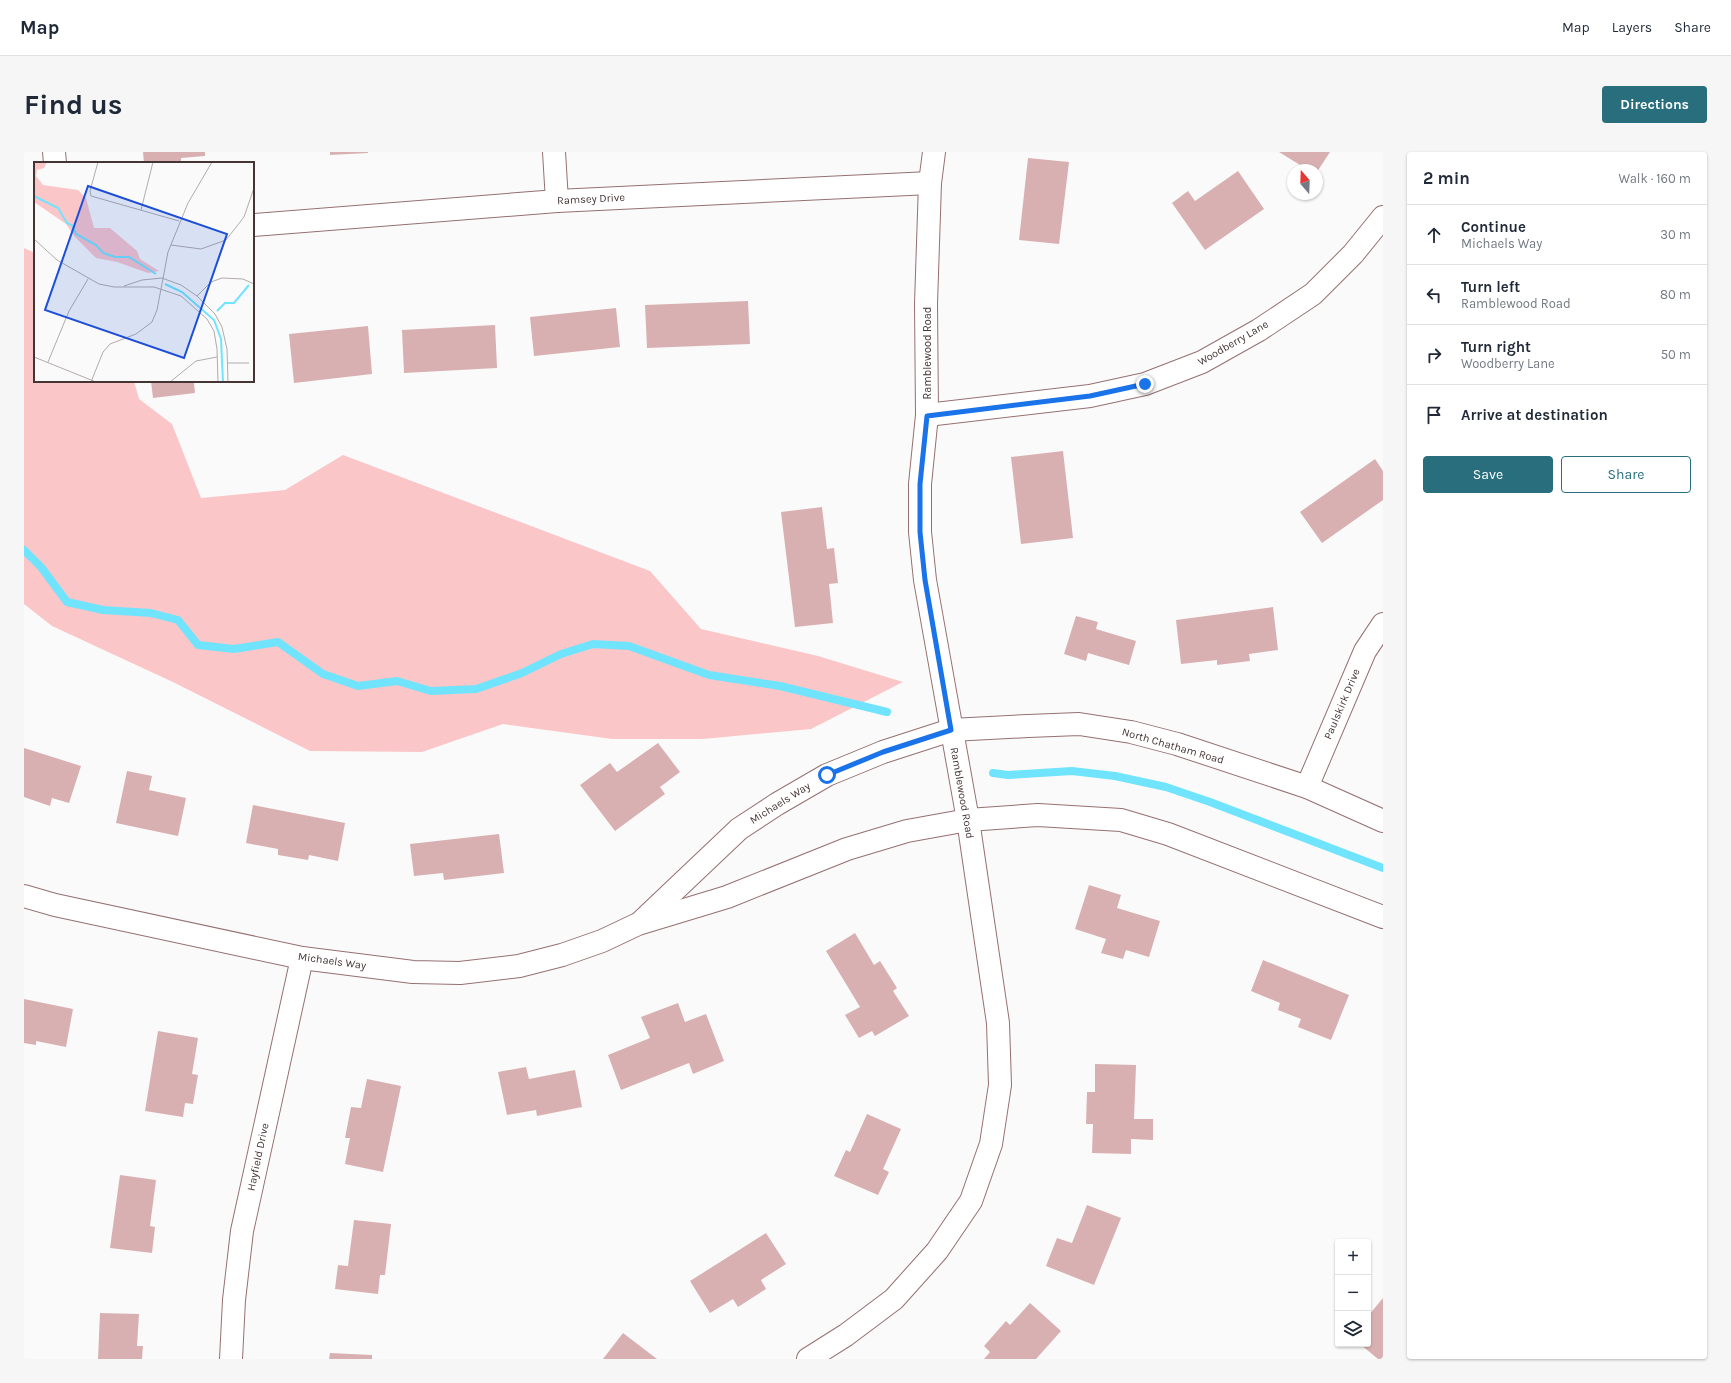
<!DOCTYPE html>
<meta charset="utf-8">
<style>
:root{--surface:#fff;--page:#f6f6f7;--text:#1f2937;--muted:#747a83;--line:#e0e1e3;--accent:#286e7c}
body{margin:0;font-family:Karla,sans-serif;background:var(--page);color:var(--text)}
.controls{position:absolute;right:12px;bottom:12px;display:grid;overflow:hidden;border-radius:4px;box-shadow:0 1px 3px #0004}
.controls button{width:36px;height:36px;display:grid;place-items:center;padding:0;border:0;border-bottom:1px solid var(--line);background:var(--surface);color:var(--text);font:20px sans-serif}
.compass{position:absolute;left:1263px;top:12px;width:36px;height:36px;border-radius:50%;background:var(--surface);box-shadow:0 1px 3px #0004;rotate:341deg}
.stop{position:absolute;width:12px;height:12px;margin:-9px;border:3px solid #1a73e8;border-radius:50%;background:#fff}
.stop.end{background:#1a73e8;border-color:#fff;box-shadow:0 1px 4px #0008}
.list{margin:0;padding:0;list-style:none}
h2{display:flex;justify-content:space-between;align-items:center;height:52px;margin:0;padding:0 16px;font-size:17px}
h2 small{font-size:13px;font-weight:400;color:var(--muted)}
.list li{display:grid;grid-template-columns:26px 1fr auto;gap:12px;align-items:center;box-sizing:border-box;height:60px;padding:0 16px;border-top:1px solid var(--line)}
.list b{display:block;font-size:15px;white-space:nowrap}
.list p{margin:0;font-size:13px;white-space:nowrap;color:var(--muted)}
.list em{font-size:13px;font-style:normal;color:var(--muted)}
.actions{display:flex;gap:8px;padding:12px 16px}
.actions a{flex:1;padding:9px 0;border:1px solid var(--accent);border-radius:4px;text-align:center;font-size:14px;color:var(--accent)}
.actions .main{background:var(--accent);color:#fff}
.icon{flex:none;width:22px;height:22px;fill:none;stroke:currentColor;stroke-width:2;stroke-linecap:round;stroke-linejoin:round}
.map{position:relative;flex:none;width:1359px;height:1207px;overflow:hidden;border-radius:4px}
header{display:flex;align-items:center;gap:24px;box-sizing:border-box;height:56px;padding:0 20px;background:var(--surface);border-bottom:1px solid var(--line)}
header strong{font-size:19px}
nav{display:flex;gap:22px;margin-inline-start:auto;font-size:14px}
.intro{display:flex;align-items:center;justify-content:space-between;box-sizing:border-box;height:96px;padding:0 24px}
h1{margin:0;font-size:28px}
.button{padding:10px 18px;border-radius:4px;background:var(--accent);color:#fff;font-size:14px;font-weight:700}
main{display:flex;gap:24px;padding:0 24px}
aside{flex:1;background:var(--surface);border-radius:4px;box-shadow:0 1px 3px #0004}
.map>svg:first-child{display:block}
.green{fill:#fbc6c8}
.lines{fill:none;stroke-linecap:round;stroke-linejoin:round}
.stream{stroke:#70e4fd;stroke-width:8}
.building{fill:#d9b0b1}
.street-casing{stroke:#967071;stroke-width:24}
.street{stroke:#fff;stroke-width:22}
.route{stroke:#1a73e8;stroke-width:5}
.labels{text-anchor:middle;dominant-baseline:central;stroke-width:4;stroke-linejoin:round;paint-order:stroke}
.street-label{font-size:11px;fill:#453434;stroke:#fff}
.inset-river{fill:none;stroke:#70e4fd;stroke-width:2}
.inset-road{fill:none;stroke:#b2abab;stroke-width:1}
.view{fill:#1d4ed8;fill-opacity:0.15;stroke:#1d4ed8;stroke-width:2}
.inset-edge{fill:none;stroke:#453434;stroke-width:2}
</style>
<header>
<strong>Map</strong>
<nav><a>Map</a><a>Layers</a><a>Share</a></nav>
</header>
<div class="intro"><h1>Find us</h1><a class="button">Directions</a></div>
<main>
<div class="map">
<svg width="1359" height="1207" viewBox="0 0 1359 1207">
<rect width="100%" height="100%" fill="#fafafa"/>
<polygon class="green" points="0,96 11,101 11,229 110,229 115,247 148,272 177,346 261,338 319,303 626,419 677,477 794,504 879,530 787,577 679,587 588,587 479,572 398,600 286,599 151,531 28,474 0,452"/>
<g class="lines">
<g class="stream">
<polyline points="0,398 17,415 43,450 79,458 127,461 154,468 174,493 210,497 254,490 299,522 334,534 373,529 407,539 452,537 498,521 537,502 569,492 605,494 685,523 756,534 863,560"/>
<polyline points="969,621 984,623 1048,619 1091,624 1142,635 1186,650 1359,716"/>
</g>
</g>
<g class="building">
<polygon points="119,0 181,0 181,4 157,6 157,11 120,11"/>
<polygon points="306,0 344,0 344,1 306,3"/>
<polygon points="1255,0 1306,0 1293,20 1293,18 1284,18"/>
<polygon points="1004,6 1045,10 1035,92 995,88"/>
<polygon points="1214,19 1240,57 1181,98 1148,51 1164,39 1171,49"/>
<polygon points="724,149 726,192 623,196 621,153"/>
<polygon points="592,156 596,195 510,204 506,165"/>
<polygon points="471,173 473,216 380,221 378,178"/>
<polygon points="344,174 348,222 270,231 265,182"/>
<polygon points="127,229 183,229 183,230 170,231 171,241 129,246"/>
<polygon points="1039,299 1049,386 997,392 987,305"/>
<polygon points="1351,307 1359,319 1359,348 1298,391 1276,360"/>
<polygon points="798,355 803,397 810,396 814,431 805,432 809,471 771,475 757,360"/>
<polygon points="1249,455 1254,498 1225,502 1226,509 1193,513 1193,508 1157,512 1152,468"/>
<polygon points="1052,464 1074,470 1072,477 1112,489 1105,513 1064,501 1062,509 1040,502"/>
<polygon points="634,591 656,620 636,635 641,642 591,679 556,633 586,611 593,620"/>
<polygon points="0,596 57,614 45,651 28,646 26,654 0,645"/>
<polygon points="103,619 128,624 125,638 162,646 154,684 92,671"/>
<polygon points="229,653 321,671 314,709 285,703 284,708 254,703 254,697 222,691"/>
<polygon points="475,682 480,721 420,728 419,721 390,724 386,692"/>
<polygon points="1065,733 1097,743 1093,756 1136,769 1125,805 1102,798 1099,807 1077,801 1082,787 1051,777"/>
<polygon points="831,781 850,813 856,809 873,836 869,839 885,864 851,884 848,879 835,886 821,863 836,855 802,799"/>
<polygon points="1239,808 1325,843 1307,888 1274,875 1277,867 1254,858 1256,851 1227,839"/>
<polygon points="0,847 49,857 42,895 12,889 12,893 0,891"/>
<polygon points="654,851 661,870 682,862 700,909 669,922 665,911 597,938 584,903 626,886 617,865"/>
<polygon points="134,879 174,886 168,922 174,923 169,952 161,951 159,965 121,959"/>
<polygon points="1071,912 1112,913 1110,967 1129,967 1129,988 1107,987 1107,1002 1068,1001 1069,972 1062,972 1063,940 1071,940"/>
<polygon points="502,915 505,927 551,918 558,955 513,964 512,958 483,963 474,920"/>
<polygon points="343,927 377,934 359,1020 321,1012 326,986 321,986 327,955 337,956"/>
<polygon points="843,962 877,977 859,1017 865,1020 854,1043 810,1024 822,998 826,1000"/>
<polygon points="96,1023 132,1028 126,1074 131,1075 128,1101 86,1096"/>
<polygon points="1063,1053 1097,1066 1070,1133 1022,1114 1033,1086 1048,1091"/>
<polygon points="330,1068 367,1072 361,1123 356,1123 354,1142 311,1137 314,1113 324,1114"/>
<polygon points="742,1081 762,1112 737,1128 742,1137 714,1155 709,1147 686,1161 666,1129"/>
<polygon points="1359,1146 1359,1207 1354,1207 1336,1192 1344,1192 1344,1164"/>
<polygon points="1006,1151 1037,1179 1012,1207 960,1207 966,1200 960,1194 982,1169 986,1173"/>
<polygon points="76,1161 115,1162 113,1194 119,1194 118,1207 74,1207"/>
<polygon points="599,1181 633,1207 579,1207"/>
<polygon points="306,1201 348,1203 348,1207 305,1207"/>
</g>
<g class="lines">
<defs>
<g id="street">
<polyline points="30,0 31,11"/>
<polyline points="530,0 533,49"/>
<polyline points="229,73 533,49 906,31"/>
<polyline points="903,263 1066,244 1121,232 1178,210 1235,178 1289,142 1329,102 1359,65"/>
<polyline points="1283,635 1341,499 1359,472"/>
<polyline points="0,744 31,753 278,806 389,820 436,821 495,814 538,803 578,789 614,772 703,745 823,697 883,679 944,668 1014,663 1097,668 1144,682 1359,765"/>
<polyline points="618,769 715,677 753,652 803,623 859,600 927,578 1004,574 1055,572 1107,580 1153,592 1283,635 1359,669"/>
<polyline points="207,1207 210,1148 218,1079 278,806"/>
<polyline points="784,1207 822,1183 870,1147 913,1099 947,1049 967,992 976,933 974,871 944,668 901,428 896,380 896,332 903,263 902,152 906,31 910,0"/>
</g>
</defs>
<use href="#street" class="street-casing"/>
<use href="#street" class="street"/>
</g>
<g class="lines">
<polyline class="route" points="803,623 859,600 927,578 901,428 896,380 896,332 903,264 1066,244 1121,232"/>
</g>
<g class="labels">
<g class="street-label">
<text transform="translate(567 47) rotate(-3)">Ramsey Drive</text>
<text transform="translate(1209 191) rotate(-30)">Woodberry Lane</text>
<text transform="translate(903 201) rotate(-90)">Ramblewood Road</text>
<text transform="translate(1318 552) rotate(-67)">Paulskirk Drive</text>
<text transform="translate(1149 594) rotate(16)">North Chatham Road</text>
<text transform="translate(938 641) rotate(80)">Ramblewood Road</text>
<text transform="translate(756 651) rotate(-32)">Michaels Way</text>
<text transform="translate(308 809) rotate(8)">Michaels Way</text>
<text transform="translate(234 1005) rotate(-78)">Hayfield Drive</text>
</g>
</g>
<g transform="translate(10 10)">
<rect width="220" height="220" fill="#fafafa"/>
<path d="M0,0H13L10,6L3,8L2,14L9,23L44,28L52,36L60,66H76L103,89L106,97L125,109L114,111L83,100L62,96L40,74L32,62L0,40Z" fill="#fbc6c8"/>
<path class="inset-river" d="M0,34L24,46L33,61L39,64L42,72L62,83L69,91L81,95H95L122,112M131,122L148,130L180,158L187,177L189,220M183,149L191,141H200L215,123"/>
<path class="inset-road" d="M64,0L56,29L57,34L145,59M107,48L119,0M0,77L23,98L65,122L80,125H120L147,134L173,157L180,169L183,187L184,220M137,83L167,87L192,78L210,55L220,26M90,124L108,118L128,116L147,123L163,134L181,152L188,165L193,187L194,220M163,134L177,120L188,116L209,117L220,122M0,195L62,220M14,200L35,149L54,117M194,201H215M57,220L69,190L76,182L102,172L118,160L123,148L134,90L154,41L178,0M136,220L162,199L183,195"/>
<path class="view" d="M54,24L193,72L150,196L11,148Z"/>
<rect width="220" height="220" class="inset-edge"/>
</g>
</svg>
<div class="controls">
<button>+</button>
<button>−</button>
<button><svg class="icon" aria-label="layers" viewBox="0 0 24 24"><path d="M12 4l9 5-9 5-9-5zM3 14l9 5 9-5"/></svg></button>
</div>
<svg class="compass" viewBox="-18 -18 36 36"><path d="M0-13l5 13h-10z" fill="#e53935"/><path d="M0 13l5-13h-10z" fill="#747a83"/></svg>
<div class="stop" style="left:803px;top:623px"></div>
<div class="stop end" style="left:1121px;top:232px"></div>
</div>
<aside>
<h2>2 min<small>Walk · 160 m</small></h2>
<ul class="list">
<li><svg class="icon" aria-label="ahead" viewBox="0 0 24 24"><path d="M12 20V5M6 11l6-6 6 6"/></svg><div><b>Continue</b><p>Michaels Way</p></div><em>30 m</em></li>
<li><svg class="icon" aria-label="left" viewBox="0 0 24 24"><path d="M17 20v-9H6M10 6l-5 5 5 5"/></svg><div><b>Turn left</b><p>Ramblewood Road</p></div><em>80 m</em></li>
<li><svg class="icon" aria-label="right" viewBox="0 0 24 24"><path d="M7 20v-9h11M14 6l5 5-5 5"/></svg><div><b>Turn right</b><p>Woodberry Lane</p></div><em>50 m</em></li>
<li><svg class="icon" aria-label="arrive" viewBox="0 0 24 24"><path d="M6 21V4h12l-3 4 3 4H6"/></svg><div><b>Arrive at destination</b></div></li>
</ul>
<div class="actions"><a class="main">Save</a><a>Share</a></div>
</aside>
</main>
